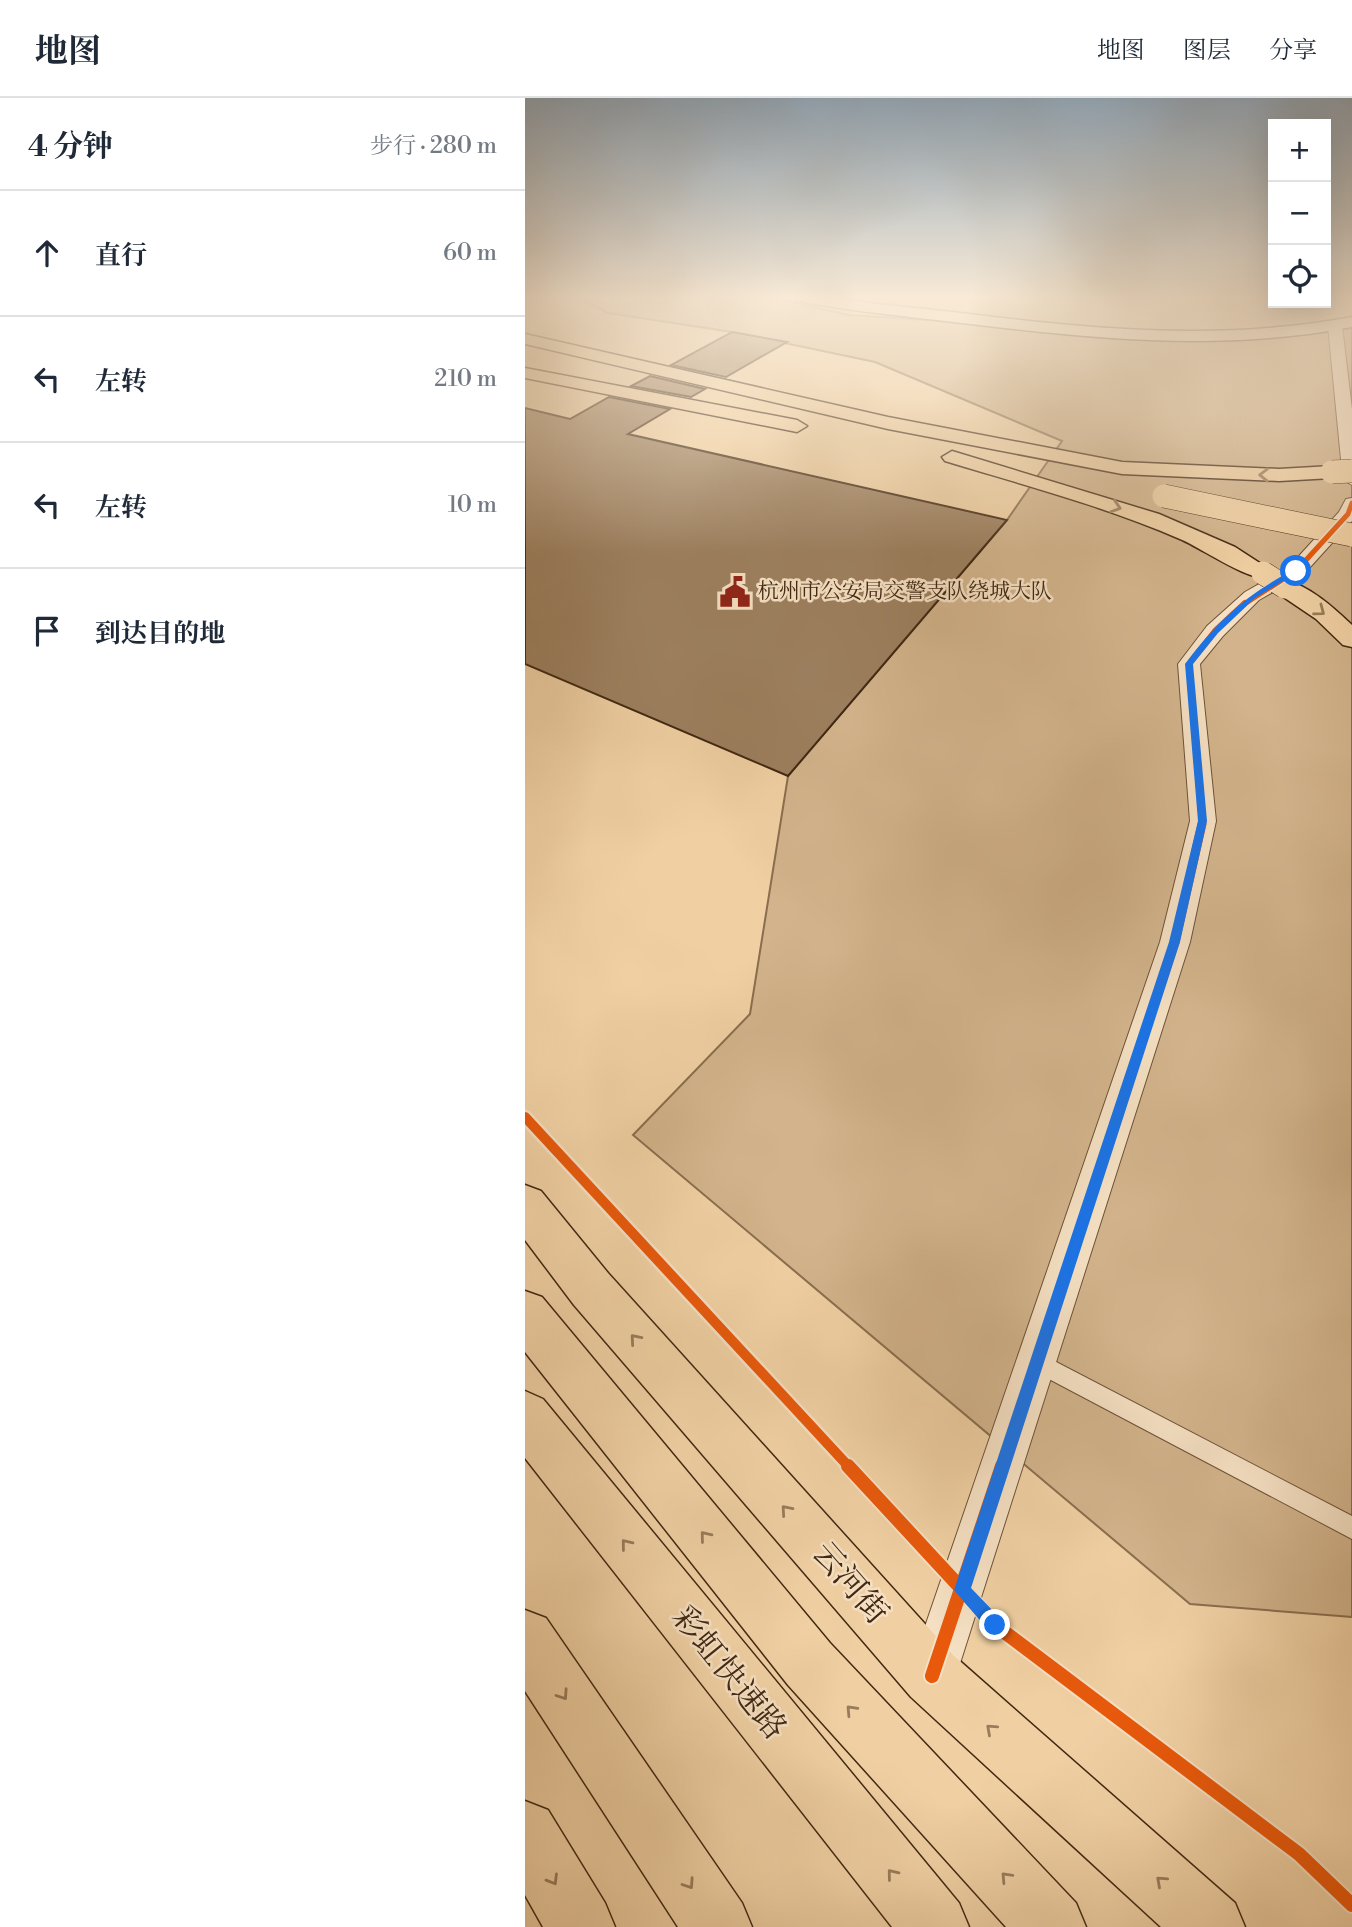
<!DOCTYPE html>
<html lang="zh">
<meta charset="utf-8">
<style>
:root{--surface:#fff;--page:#f2f2f3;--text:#1f2937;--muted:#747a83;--line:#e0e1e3}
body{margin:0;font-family:"Libre Bodoni","Noto Serif SC",serif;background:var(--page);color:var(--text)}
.controls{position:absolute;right:21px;top:21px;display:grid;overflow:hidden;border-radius:0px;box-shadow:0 7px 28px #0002}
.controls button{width:63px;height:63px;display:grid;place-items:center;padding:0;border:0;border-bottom:2px solid var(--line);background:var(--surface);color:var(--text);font:35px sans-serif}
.stop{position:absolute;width:21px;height:21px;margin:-16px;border:5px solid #1a73e8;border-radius:50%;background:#fff}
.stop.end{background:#1a73e8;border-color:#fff;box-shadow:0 2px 7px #0008}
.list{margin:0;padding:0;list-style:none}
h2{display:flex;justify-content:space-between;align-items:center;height:91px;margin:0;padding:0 28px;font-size:30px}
h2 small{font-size:23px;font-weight:400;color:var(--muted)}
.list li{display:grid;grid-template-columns:46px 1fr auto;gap:21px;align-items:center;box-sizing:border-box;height:126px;padding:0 28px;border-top:2px solid var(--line)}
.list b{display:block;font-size:26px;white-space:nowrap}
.list em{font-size:23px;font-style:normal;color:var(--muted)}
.icon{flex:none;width:38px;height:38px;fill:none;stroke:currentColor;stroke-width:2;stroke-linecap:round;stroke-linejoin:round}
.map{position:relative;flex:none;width:827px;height:1829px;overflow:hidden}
header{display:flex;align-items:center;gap:42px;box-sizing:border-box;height:98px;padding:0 35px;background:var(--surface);border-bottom:2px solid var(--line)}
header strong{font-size:33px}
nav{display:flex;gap:38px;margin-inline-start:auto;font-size:24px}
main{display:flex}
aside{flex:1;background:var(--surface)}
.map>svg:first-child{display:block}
.green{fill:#d2b38b;stroke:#8a6e4f;stroke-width:2}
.building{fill:#9c7f5e;stroke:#412813;stroke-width:2}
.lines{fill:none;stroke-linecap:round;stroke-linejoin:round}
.lane-casing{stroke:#6d5237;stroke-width:2}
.street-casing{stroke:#6d5237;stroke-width:2}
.secondary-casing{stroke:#412813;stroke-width:3}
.highway-casing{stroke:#412813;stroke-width:3}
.lane{fill:#f5e0c3;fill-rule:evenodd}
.street{fill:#f5e0c3;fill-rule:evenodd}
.secondary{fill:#f5e0c3;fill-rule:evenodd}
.highway{fill:#f0d0a3;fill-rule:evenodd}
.highway-bridge-casing{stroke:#412813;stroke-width:24;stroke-linecap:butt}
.highway-bridge{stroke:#f0d0a3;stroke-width:23}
.cycleway-far4-casing{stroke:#f5e0c3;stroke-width:8}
.cycleway-far3-casing{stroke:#f5e0c3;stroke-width:10}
.cycleway-far2-casing{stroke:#f5e0c3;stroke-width:13}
.cycleway-far1-casing{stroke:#f5e0c3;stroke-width:15}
.cycleway-casing{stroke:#f5e0c3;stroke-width:18}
.cycleway-far4{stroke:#e8590c;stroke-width:5}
.cycleway-far3{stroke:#e8590c;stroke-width:6}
.cycleway-far2{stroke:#e8590c;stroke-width:9}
.cycleway-far1{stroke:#e8590c;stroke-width:10}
.cycleway{stroke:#e8590c;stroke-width:14}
.oneway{stroke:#987c5b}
.route{fill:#1a73e8}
.labels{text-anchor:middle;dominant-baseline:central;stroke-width:5;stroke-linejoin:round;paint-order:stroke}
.far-poi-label{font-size:21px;fill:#412813;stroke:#f5e0c3;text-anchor:start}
.near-street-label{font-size:32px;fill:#412813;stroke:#f5e0c3}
</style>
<header>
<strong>地图</strong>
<nav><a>地图</a><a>图层</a><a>分享</a></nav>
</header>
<main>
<aside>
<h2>4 分钟<small>步行 · 280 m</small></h2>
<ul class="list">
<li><svg class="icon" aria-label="ahead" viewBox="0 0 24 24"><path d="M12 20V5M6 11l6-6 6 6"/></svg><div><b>直行</b></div><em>60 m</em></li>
<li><svg class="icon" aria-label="left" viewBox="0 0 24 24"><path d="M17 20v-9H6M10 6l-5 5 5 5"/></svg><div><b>左转</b></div><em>210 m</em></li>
<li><svg class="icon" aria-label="left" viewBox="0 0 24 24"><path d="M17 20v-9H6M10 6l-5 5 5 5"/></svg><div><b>左转</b></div><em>10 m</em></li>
<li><svg class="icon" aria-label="arrive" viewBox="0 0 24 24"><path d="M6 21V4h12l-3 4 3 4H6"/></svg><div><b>到达目的地</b></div></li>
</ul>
</aside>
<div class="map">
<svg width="827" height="1829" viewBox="0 0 827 1829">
<rect width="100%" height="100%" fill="#f0d0a3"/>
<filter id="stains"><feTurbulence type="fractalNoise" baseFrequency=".00286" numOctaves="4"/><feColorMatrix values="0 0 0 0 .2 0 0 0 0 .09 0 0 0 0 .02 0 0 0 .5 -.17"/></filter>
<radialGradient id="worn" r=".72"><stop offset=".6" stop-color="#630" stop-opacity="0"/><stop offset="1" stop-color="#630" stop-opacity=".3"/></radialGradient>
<polygon class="green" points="50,198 239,198 324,217 702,241 827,224 827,1519 665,1506 108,1037 225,916 263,678 482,422 537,343 350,264 207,234 83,215"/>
<g class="building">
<polygon points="207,234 262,244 201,279 146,267"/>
<polygon points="125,278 180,291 166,299 106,288"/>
<polygon points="84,299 145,311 103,336 482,422 263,678 0,566 0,310 45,321"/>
</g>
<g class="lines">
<defs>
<polygon id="lane" points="512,1254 827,1418 827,1441 505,1271 502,1264 505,1257"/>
<g id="street">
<polygon points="810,224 817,228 827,311 827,387 818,382 803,228"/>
<polygon points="827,400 827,423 778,477 734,502 698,538 675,566 691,723 665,844 431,1578 424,1595 407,1602 390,1595 383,1578 635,844 665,723 653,566 682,528 720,494 764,469 814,414 821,401"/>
</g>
<path id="secondary" d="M266,198H295C344,206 394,210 444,216C573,232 698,243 827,219V229C696,254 568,241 437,225C382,218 328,214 274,203Z"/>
<g id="highway">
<polygon points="0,236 363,319 597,364 754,371 807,368 818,374 807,380 754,383 597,376 363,331 0,246"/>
<polygon points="0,270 272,322 282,328 272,334 0,280"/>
<path d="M427,353L634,416L710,449L750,475L747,480C725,485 677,450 655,441C579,408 499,387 420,363L417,359Z"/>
<path d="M760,482C785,488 809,510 827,527V549L818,547L791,521L751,494L748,489L751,484Z"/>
<polygon points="0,1087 16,1093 83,1175 428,1557 710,1805 720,1829 636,1829 386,1599 49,1207 0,1142"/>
<polygon points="0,1193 17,1199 305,1545 551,1805 561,1829 481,1829 263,1587 0,1254"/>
<polygon points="0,1293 18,1301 434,1805 444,1829 367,1829 0,1360"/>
<polygon points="0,1512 21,1520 217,1805 227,1829 153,1829 0,1593"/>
<polygon points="0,1703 23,1712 80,1805 90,1829 18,1829 0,1797"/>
</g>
</defs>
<use href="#lane" class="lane-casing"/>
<use href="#street" class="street-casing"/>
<use href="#secondary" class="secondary-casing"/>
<use href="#highway" class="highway-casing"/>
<use href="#lane" class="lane"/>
<use href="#street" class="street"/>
<use href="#secondary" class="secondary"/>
<use href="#highway" class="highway"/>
<defs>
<g id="highway-bridge">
<polyline points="807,374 827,373"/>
<polyline points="639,398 827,437"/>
<polyline points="738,475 760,489"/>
</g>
</defs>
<use href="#highway-bridge" class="highway-bridge-casing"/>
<use href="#highway-bridge" class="highway-bridge"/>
<defs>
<polyline id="cycleway-far4" points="718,507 771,473 823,416 827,405"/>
<polyline id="cycleway-far3" points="677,728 664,566 690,533 720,505"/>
<polyline id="cycleway-far2" points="595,1010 650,844 677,726"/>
<g id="cycleway-far1">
<polyline points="0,1019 325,1370"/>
<polyline points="476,1370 596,1008"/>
</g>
<g id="cycleway">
<polyline points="323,1368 470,1527 774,1756 827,1807"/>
<polyline points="407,1578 477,1368"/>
</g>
</defs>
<use href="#cycleway-far4" class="cycleway-far4-casing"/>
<use href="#cycleway-far3" class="cycleway-far3-casing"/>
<use href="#cycleway-far2" class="cycleway-far2-casing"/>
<use href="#cycleway-far1" class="cycleway-far1-casing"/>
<use href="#cycleway" class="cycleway-casing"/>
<use href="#cycleway-far4" class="cycleway-far4"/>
<use href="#cycleway-far3" class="cycleway-far3"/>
<use href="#cycleway-far2" class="cycleway-far2"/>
<use href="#cycleway-far1" class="cycleway-far1"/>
<use href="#cycleway" class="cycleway"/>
</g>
<defs><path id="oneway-chevron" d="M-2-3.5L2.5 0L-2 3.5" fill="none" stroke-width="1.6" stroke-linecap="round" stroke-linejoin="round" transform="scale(1.75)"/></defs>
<g class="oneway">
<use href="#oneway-chevron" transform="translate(739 377) rotate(-179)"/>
<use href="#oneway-chevron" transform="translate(591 409) rotate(18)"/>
<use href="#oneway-chevron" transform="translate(795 513) rotate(37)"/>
<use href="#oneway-chevron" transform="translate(110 1241) rotate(-131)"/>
<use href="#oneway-chevron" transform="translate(261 1412) rotate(-131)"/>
<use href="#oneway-chevron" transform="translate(180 1438) rotate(-129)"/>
<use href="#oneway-chevron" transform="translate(101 1446) rotate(-129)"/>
<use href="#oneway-chevron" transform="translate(38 1597) rotate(56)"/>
<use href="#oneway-chevron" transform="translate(326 1612) rotate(-133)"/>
<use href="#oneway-chevron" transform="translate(466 1631) rotate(-138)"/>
<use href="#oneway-chevron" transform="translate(367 1776) rotate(-129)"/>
<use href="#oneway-chevron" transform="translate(481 1779) rotate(-133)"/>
<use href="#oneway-chevron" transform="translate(28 1782) rotate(59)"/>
<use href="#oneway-chevron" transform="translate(636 1783) rotate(-138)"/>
<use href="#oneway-chevron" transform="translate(164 1786) rotate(56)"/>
</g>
<linearGradient id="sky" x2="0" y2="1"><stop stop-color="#93a8b9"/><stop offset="0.44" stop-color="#f8ead6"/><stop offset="1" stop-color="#f8ead6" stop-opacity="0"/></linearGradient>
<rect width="827" height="454" fill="url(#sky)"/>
<path class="route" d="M769,471L775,473L730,500L693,535L668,566L682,723L655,844L446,1490L476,1521L478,1527L476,1533L470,1536L464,1533L429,1492L644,844L673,723L660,566C695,520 719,499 769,471Z"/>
<defs>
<symbol id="civic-bare" viewBox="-9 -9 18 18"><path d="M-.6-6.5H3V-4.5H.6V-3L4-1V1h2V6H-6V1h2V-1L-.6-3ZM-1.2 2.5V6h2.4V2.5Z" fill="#8f2418" stroke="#f5e0c3" stroke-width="2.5" paint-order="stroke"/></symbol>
</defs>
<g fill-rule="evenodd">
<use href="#civic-bare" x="188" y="472" width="44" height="44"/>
</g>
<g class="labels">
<g class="far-poi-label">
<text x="233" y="494">杭州市公安局交警支队绕城大队</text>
</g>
<g class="near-street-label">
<text transform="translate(325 1485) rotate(49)">云河街</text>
<text transform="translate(204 1575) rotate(51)">彩虹快速路</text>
</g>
</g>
<rect width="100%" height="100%" filter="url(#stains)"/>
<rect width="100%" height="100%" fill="url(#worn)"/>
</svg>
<div class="controls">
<button>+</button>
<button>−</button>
<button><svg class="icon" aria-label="locate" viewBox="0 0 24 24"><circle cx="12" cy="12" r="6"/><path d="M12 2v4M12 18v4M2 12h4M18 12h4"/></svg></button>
</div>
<div class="stop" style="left:771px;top:473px"></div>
<div class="stop end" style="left:470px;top:1527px"></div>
</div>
</main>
